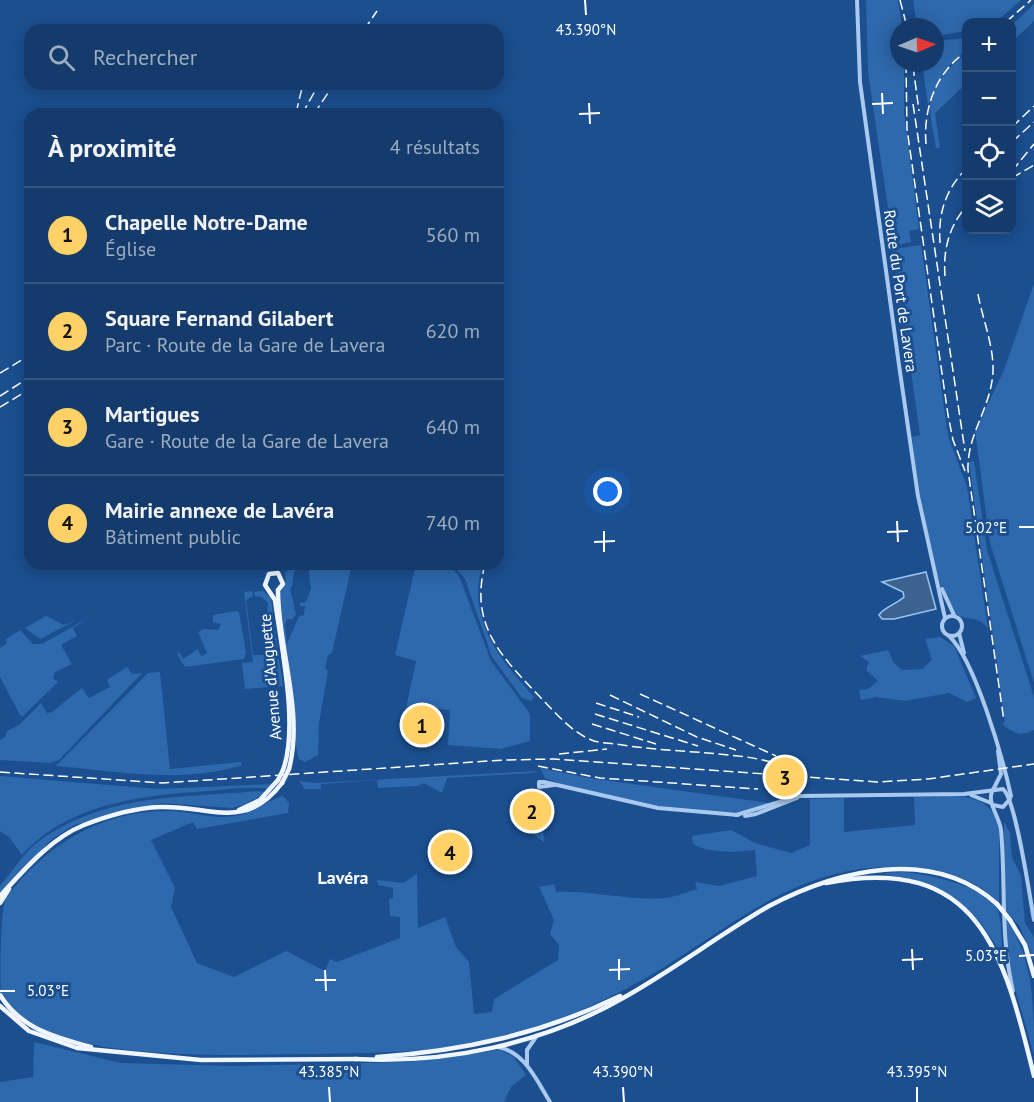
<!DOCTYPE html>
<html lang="fr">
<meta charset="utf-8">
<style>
:root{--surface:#143b6b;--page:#214673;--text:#f1f3f6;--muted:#9dadc1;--line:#33557e;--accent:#ffd166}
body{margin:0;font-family:"PT Sans",sans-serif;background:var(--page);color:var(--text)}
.controls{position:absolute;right:18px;top:18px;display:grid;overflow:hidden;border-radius:12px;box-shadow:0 3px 15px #0003}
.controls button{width:54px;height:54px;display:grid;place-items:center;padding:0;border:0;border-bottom:2px solid var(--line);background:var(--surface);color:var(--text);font:30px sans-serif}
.compass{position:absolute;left:890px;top:18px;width:54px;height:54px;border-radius:50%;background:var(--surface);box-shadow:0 3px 15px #0003;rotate:88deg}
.you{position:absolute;left:608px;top:492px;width:21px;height:21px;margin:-15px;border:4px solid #fff;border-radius:50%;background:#1a73e8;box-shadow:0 0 0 9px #1a73e833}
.badge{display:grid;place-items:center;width:39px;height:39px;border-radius:50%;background:var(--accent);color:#111;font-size:20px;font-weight:700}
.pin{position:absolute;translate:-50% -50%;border:3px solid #fff;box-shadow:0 2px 6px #0006}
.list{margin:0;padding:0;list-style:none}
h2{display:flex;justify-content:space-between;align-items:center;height:78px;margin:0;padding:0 24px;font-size:26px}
h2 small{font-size:20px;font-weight:400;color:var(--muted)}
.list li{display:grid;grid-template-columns:39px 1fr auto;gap:18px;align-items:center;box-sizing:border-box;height:96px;padding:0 24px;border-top:2px solid var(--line)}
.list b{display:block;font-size:22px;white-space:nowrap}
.list p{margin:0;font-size:20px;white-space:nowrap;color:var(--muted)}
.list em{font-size:20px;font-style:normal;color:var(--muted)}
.icon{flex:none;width:33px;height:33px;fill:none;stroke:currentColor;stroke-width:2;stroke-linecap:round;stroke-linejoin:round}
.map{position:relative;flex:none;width:1034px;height:1102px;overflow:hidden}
.search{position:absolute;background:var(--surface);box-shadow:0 3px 15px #0003;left:24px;top:24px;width:480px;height:66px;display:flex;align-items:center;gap:15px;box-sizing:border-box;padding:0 21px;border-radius:18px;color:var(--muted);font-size:22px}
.panel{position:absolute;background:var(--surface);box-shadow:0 3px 15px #0003;left:24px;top:108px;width:480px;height:462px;border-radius:18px}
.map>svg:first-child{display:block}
.green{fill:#2e69ad}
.water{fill:#3c6290;stroke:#9cc4f0;stroke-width:1.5}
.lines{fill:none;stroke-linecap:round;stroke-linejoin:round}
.minor{stroke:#a9c9ee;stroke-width:4}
.major{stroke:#f0f6ff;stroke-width:4.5}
.rail{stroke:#fff;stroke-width:1.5;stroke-dasharray:10 4.5;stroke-linecap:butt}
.major-bridge{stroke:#f0f6ff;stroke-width:4.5}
.ticks{fill:none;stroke:#fff;stroke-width:2}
.labels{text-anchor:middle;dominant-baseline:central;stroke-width:6;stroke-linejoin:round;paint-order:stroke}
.street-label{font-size:16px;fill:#fff;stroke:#1b4f8f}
.neighbourhood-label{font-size:18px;font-weight:bold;fill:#fff;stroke:#1b4f8f}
.ticks-label{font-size:15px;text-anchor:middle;fill:#fff;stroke:#1b4f8f;stroke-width:6;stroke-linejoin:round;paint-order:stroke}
</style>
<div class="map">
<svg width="1034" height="1102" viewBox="0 0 1034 1102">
<rect width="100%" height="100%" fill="#1b4f8f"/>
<g class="green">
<polygon points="866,0 898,0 902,27 899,27 899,63 904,63 904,112 919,229 909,231 911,242 897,245 893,242 868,72"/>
<polygon points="913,0 1021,0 996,22 966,22 966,31 935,36 935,27 917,27"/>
<polygon points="1034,4 1034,21 1012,42 1012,25"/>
<polygon points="966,38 966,50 945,70 928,105 922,63 935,63 935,41"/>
<path d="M966,54V84L935,113L940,148H936C934,136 931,123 930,110C929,89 950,64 966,54Z"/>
<path d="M921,245L948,436L967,487L988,629C981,614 963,623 953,611C931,582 917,476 912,437L920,435L894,249Z"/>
<polygon points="1034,284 1034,683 990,543 975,431 1004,370"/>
<path d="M974,461L987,550L1034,697V730C1023,737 1010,733 1002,723L1005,722L969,462Z"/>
<polygon points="304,564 352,564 332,653 328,655 325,668 328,671 319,723 318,755 305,762 299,759 297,753 280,593 286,584 285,572 300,565 294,572 292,587 290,588 296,614 293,619 287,619 285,626 287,644 299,616 304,615 305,606 300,606 300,603 306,602 311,589 308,565"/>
<polygon points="416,564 449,564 459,576 491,661 530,714 530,741 501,749 448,745 450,710 415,706 413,722 402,727 416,661 395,655"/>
<path d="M452,564H483C465,617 500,660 534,697L531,701L522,698L492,657L465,579Z"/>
<polygon points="252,591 253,596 246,600 253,655 269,655 279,659 283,686 245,689 242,663 253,662 244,592"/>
<polygon points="263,591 271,598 278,652 269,650 265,645 268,603 262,597 255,596 254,592"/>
<polygon points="236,611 239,612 246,653 244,659 185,667 177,654 179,652 183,659 198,649 201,656 207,653 198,632 204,629 218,630 221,624 213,622 213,615"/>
<polygon points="46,616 64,625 75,621 40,639 25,628"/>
<polygon points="90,617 73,628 77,636 61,645 72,664 55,672 53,678 58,682 23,716 20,715 0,677 0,648 7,643 6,639 20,630 33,644 42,644"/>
<polygon points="940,637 954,646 976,698 967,702 949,693 905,701 876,697 861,700 859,690 868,689 878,681 866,670 869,662 860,656 888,650 894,663 902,670 922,669 932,660 925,639"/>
<polygon points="127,667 132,674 142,673 59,760 50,763 0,760 0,740 5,737 7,731 19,725 41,703 47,713 52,712 82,688 89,698 110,687 107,680"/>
<path d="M160,672L170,769L241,762L242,765C182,784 117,771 56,766L148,673Z"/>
<path d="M540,768L589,778L769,803C721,829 610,796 558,783L545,778Z"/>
<polygon points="538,771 532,773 447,778 442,793 424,783 418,786 378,788 377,780 321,784 321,789 305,789 299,781 315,783"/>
<path d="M0,776L158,789L273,784L269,789C250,786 229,789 209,791C143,795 69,803 22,855L9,837L0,831Z"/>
<path d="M258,791L266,792L246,804L232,808L161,803L74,825L51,840L0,892V886C12,872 24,852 39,841C106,793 180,798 258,791Z"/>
<polygon points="537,795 541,800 544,842 513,819"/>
<path d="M283,796L289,803L288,813L197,829L193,822L151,840L175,888L171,907L197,963L234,977L286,951L325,971L330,959L337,962L400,938V917L390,916L389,899L393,898V888L378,885L377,880L403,883L417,874L418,928L445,917L456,947L469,962L474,1014L492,1012L494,999L558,960L559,945L550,934L554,920L539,887L554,884L556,892C592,890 629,901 665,898C675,897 687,892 697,889L695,882L719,886L757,876L755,850C735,852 711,854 693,844L692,836L731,830L755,843L791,853L810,845V799L844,798V832L915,825L914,797C950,797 989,787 999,828V903C974,877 940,868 905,867C794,863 734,927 644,979C601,1003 556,1023 508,1036C445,1052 382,1053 317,1054C272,1054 228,1056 183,1054C135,1052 49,1046 14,1010C10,1005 3,999 1,992C0,980 0,907 6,898C45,845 102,810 169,811C191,811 213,820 235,816C253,813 266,801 283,796Z"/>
<polygon points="1004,822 1010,833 1012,858 1021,875 1025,923 1034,937 1034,961 1020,927 1004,908"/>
<path d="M903,872C926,874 994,887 999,914C1002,927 1001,942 1003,956L981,923L957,900L927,884L882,873Z"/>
<path d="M1005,918C1034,957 1034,1007 1034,1055L1011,975Z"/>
<polygon points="34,1042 121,1063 232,1066 408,1062 499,1050 513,1056 526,1075 511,1087 504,1102 0,1102 0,1082 33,1077"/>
</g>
<path class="water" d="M926,572L936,609L894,619H882L879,615C884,607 897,604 904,597L903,592L882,582Z"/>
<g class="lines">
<g class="minor">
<polyline points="857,0 860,82 899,365 918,496 945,618"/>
<polyline points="942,589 954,615"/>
<circle cx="952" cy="626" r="10"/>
<polyline points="959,633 964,653"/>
<path d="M949,636C975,660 1003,759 1011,796"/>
<polyline points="544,782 658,808 738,815"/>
<polyline points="544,782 539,782 539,787 554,785"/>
<polyline points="993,790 1001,774 998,751"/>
<path d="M992,792C987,803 1000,818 1001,830C1006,886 1000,935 1013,991"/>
<polyline points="971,795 991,803"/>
<polyline points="993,805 1003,807 1010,799"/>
<path d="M736,815L799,796L964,794L1003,789C1016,799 1030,899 1034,920"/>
<polyline points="745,816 756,814 797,798"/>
<path d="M498,1047C525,1052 537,1081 550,1102"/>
<polyline points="527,1065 527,1050 536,1037"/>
</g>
<g class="major">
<path d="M278,590L283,584L278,573L269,574L265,585L275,600C281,647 299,726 283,770"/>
<path d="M278,590C278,649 304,712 289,769"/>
<polyline points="239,810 260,800 278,780"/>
<path d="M826,883C979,853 1004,953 1034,1076"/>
<path d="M0,896C24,870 51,838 84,825C107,816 135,808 160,807C209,805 245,832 282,783"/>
<polyline points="0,903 9,889"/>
<polyline points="1010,920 1025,945 1034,976"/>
<path d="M0,995C21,1029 55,1037 91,1047"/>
<polyline points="0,1006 29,1031 77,1048 201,1060 357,1059"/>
<path d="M377,1057C463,1051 542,1034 620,996"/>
<path d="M355,1059C446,1064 543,1044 623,998C673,970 719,935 769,906C838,870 932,846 997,904"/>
</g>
<g class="rail">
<polyline points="900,0 907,27"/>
<polyline points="1006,22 1031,0"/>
<polyline points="364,30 377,11"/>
<polyline points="906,63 907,129 948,415 953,440 965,471"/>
<polyline points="913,66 919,111"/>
<polyline points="913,104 965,451"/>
<polyline points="296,113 303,84"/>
<polyline points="302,114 319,84"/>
<polyline points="314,114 334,84"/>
<polyline points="1012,127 1034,106"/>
<polyline points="1012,142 1034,122"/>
<path d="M926,144C923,109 936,72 966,52"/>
<polyline points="1012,171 1034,144"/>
<polyline points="1012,178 1034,165"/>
<path d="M940,243C938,214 945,190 966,169"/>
<path d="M945,276C943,250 949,226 966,207"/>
<path d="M978,294C983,322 997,353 992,381C987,413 967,437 968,470L1004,721"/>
<polyline points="0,373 30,355"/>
<polyline points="0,396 30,377"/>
<polyline points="0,407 30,389"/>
<path d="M485,564C469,626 502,657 541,698C557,714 572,733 594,741C601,743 609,743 616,744C657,751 698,751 738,756C761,758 782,766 805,768"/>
<polyline points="640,694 776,756"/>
<polyline points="610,695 697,737 736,750"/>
<polyline points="596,703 639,717"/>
<polyline points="595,714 698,746"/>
<polyline points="592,724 656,744"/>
<polyline points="559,754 607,749"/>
<polyline points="538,766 600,778 758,789"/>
<polyline points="0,772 163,783 504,760 554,759 877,782 928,779 1034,764"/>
</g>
<g class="major-bridge">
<polyline points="278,780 283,770"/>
<polyline points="282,783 289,769"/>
<polyline points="997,904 1010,920"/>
</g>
</g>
<path class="ticks" d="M585,0L586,15M882,93L883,114M589,103L590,124M872,104L893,103M579,114L600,113M897,521L898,542M1019,527H1034M604,531V552M887,532L908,531M594,542L615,541M912,949L913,970M1019,956L1034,955M619,959V980M902,960L923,959M325,970L326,991M609,970L630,969M315,980H336M0,991H15M329,1087L330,1102M623,1087L624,1102M917,1087V1102"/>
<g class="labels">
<g class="street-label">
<text transform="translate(901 291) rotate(82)">Route du Port de Lavera</text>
<text transform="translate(270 677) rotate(-95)">Avenue d'Auguette</text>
</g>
<g class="neighbourhood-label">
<text x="343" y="877">Lavéra</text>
</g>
</g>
<g class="ticks-label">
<text x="586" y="35">43.390°N</text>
<text x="986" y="533">5.02°E</text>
<text x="986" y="961">5.03°E</text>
<text x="48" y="996">5.03°E</text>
<text x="329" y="1077">43.385°N</text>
<text x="623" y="1077">43.390°N</text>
<text x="917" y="1077">43.395°N</text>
</g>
</svg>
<div class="controls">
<button>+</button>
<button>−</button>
<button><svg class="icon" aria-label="locate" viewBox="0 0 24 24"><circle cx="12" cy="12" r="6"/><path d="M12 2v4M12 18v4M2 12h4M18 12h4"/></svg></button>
<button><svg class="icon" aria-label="layers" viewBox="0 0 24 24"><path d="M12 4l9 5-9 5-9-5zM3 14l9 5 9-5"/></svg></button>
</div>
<svg class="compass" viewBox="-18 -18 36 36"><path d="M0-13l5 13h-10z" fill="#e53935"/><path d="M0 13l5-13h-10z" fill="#9dadc1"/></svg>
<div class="you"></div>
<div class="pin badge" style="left:422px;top:725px">1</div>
<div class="pin badge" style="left:532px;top:811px">2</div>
<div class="pin badge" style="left:785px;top:777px">3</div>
<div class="pin badge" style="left:450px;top:852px">4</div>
<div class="search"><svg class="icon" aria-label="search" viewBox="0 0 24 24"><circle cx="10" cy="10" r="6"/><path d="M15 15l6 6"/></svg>Rechercher</div>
<section class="panel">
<h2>À proximité<small>4 résultats</small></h2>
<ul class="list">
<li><span class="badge">1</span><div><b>Chapelle Notre-Dame</b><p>Église</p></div><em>560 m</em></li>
<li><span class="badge">2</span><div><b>Square Fernand Gilabert</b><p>Parc · Route de la Gare de Lavera</p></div><em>620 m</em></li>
<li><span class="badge">3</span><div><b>Martigues</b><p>Gare · Route de la Gare de Lavera</p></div><em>640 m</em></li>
<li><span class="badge">4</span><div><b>Mairie annexe de Lavéra</b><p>Bâtiment public</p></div><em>740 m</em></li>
</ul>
</section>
</div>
